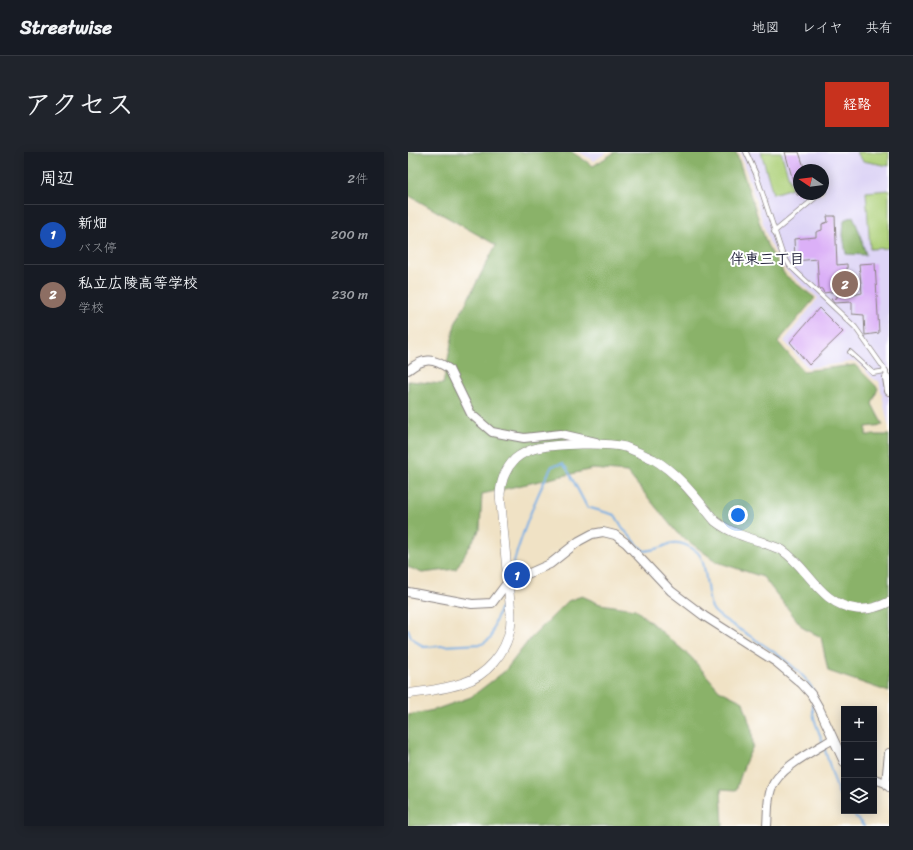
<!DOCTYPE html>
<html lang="ja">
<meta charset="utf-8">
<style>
:root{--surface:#171b24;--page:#20242c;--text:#f1f3f6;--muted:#9ea1a6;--line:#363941;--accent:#c8321e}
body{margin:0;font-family:Sriracha,"Klee One",sans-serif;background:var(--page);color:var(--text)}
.controls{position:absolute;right:12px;bottom:12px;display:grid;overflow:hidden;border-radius:0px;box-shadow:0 2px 10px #0003}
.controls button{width:36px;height:36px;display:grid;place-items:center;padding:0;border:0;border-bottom:1px solid var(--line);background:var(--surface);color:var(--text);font:20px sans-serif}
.compass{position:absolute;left:385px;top:12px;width:36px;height:36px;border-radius:50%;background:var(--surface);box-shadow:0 2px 10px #0003;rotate:283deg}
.you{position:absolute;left:330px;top:363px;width:14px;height:14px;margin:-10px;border:3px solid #fff;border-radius:50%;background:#1a73e8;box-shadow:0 0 0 6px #1a73e833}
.badge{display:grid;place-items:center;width:26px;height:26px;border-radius:50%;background:var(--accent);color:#fff;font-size:13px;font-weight:700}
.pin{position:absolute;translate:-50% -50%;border:2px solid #fff;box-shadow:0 1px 4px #0006}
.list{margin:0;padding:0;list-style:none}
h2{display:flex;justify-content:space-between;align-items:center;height:52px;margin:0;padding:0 16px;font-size:17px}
h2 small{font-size:13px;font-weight:400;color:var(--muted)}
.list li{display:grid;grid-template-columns:26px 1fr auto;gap:12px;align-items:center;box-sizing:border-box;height:60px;padding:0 16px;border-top:1px solid var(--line)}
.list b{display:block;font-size:15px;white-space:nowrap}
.list p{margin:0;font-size:13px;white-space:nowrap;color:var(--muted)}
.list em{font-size:13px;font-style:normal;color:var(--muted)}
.icon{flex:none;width:22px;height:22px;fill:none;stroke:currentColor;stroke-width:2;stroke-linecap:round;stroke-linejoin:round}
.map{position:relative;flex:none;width:481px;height:674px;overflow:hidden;border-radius:0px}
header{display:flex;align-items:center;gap:24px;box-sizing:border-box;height:56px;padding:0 20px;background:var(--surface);border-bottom:1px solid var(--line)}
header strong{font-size:19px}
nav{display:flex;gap:22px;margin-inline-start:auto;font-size:14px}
.intro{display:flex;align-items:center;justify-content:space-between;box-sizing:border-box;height:96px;padding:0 24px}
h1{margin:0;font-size:28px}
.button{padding:10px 18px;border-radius:0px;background:var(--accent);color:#fff;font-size:14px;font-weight:700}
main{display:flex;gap:24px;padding:0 24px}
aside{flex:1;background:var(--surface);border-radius:0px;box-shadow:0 2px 10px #0003}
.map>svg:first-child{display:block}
.built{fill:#ded5f6;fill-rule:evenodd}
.green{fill:#add079;stroke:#68795a}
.forest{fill:#8ab269;stroke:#566a52}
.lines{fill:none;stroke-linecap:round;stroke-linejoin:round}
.stream{stroke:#76ade4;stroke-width:2}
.building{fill:#dbb0f7}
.service-casing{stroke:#898280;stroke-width:5.5}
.minor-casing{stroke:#898280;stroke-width:10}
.tertiary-casing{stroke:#898280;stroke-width:10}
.service{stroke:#fff;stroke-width:4}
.minor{stroke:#fff;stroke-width:8}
.tertiary{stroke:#fff;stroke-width:9}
.labels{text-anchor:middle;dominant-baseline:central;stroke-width:4;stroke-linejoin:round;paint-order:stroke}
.neighbourhood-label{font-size:15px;font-weight:bold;fill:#22223b;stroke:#fff}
</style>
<header>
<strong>Streetwise</strong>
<nav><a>地図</a><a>レイヤ</a><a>共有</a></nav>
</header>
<div class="intro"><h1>アクセス</h1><a class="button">経路</a></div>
<main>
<aside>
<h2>周辺<small>2件</small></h2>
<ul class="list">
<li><span class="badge" style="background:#1a4fb4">1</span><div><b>新畑</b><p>バス停</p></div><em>200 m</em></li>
<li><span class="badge" style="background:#8d6e63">2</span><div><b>私立広陵高等学校</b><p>学校</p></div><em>230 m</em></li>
</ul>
</aside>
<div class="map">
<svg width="481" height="674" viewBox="0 0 481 674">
<rect width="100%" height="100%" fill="#fff"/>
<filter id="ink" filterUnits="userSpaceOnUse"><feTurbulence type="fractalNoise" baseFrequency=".025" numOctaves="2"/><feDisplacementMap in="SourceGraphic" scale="8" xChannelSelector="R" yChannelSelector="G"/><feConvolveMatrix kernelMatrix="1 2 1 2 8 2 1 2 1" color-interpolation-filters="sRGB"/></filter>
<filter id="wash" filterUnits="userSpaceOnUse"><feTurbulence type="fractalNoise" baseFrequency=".012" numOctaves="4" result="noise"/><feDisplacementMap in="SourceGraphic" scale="16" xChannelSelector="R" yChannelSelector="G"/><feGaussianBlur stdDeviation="0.9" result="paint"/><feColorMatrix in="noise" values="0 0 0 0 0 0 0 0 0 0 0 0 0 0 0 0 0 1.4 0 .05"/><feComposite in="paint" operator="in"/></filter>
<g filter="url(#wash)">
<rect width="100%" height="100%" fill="#f0e2c5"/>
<g class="built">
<polygon points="171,0 199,0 186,9"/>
<path d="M332,0H481V276L471,229L465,227L449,209L400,216L376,189L410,146L378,119L361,90ZM391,18H415V42H391Z"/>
</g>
<g class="green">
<polygon points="353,0 373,0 384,36 365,42"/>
<polygon points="448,0 481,0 481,14 455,9"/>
<polygon points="481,38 481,96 462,97 458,40"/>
</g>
<g class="forest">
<polygon points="0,0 164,0 185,14 207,0 328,0 359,93 377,123 407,146 370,190 395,219 447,213 470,236 464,252 475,273 458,275 458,283 481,283 481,540 420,519 413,485 395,476 355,425 309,410 269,381 219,320 185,317 74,342 72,377 48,417 14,421 0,415 0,229 35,232 47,172 88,93 0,43"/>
<polygon points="445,64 451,79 458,103 438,102 435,83 436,68"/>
<polygon points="174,444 192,452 227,457 283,505 311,538 335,550 344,579 345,594 337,611 328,638 313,637 315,674 0,674 0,563 26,558 63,545 97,519 121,488 160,449"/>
</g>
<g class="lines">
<g class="stream">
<path d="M103,420C113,384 126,348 144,314L154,312L159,317L179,355L207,363L216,378L236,399C241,398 246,398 251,396C256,395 261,391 265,391C274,390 281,394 288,399C300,407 297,443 304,456C308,464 321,470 328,475C349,489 398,517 406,541"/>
<polyline points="0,477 3,485 15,495 74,492 83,486 87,470 97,444"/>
<path d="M405,551C403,564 411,579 415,591"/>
<polyline points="416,595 429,637 436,653"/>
<polyline points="442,659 456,674"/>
</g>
</g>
<g id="blocks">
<g class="building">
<polygon points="377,0 391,0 397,18 391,18 391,43 389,43"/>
<polygon points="419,64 427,64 429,113 439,112 440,144 454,141 451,112 467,111 471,181 457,183 456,163 444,162 444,150 426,151 423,147 429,146 429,139 416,141 414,137 411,136 409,107 387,109 386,87 408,85 408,80 414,78 414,72 420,70"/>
<polygon points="411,156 435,180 401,213 382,190"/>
</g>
</g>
</g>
<g filter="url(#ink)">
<use href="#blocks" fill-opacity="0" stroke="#898280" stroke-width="1"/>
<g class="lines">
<defs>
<g id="service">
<polyline points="338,0 348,22 374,101 382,114 447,175 478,219 479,226"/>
<polyline points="415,40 417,38"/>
<polyline points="366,80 412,42"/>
<polyline points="442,200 465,221 478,219"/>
</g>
<g id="minor">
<path d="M0,218C15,206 25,205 41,217L63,262L84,280L116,286L153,282L188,290"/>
<polyline points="479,226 481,239"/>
<polyline points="0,440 64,452 84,451 99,431 142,412 171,389 184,382 195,380 207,383 218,391 263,439 296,464 368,510 394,532 403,542 411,556 436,610"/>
<polyline points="481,601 478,631 481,635"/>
<polyline points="466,627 478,631"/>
<path d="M359,674C360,662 359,649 363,637C370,616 407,598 425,587"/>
</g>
<path id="tertiary" d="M0,542C18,539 38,537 55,531C78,524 98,501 102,477C103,472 103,467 103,462L92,342C93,329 97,317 107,307C113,302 121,298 129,296C150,292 196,290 217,295C226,298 236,303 245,307C270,321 289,347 307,369C321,380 337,385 354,390C360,393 368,395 374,398C401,416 412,453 449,457C460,458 471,455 481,450"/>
</defs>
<use href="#service" class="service-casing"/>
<use href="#minor" class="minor-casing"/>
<use href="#tertiary" class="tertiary-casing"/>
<use href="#service" class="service"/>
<use href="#minor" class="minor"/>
<use href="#tertiary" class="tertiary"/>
</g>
</g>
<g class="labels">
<g class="neighbourhood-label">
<text x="359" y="107">伴東三丁目</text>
</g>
</g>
</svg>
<div class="controls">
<button>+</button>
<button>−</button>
<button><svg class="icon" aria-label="layers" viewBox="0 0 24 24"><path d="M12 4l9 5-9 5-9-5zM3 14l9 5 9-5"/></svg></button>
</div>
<svg class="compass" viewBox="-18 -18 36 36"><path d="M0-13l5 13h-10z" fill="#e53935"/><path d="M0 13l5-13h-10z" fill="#9ea1a6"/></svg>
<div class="you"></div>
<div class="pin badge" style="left:109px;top:423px;background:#1a4fb4">1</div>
<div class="pin badge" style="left:437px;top:132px;background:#8d6e63">2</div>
</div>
</main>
